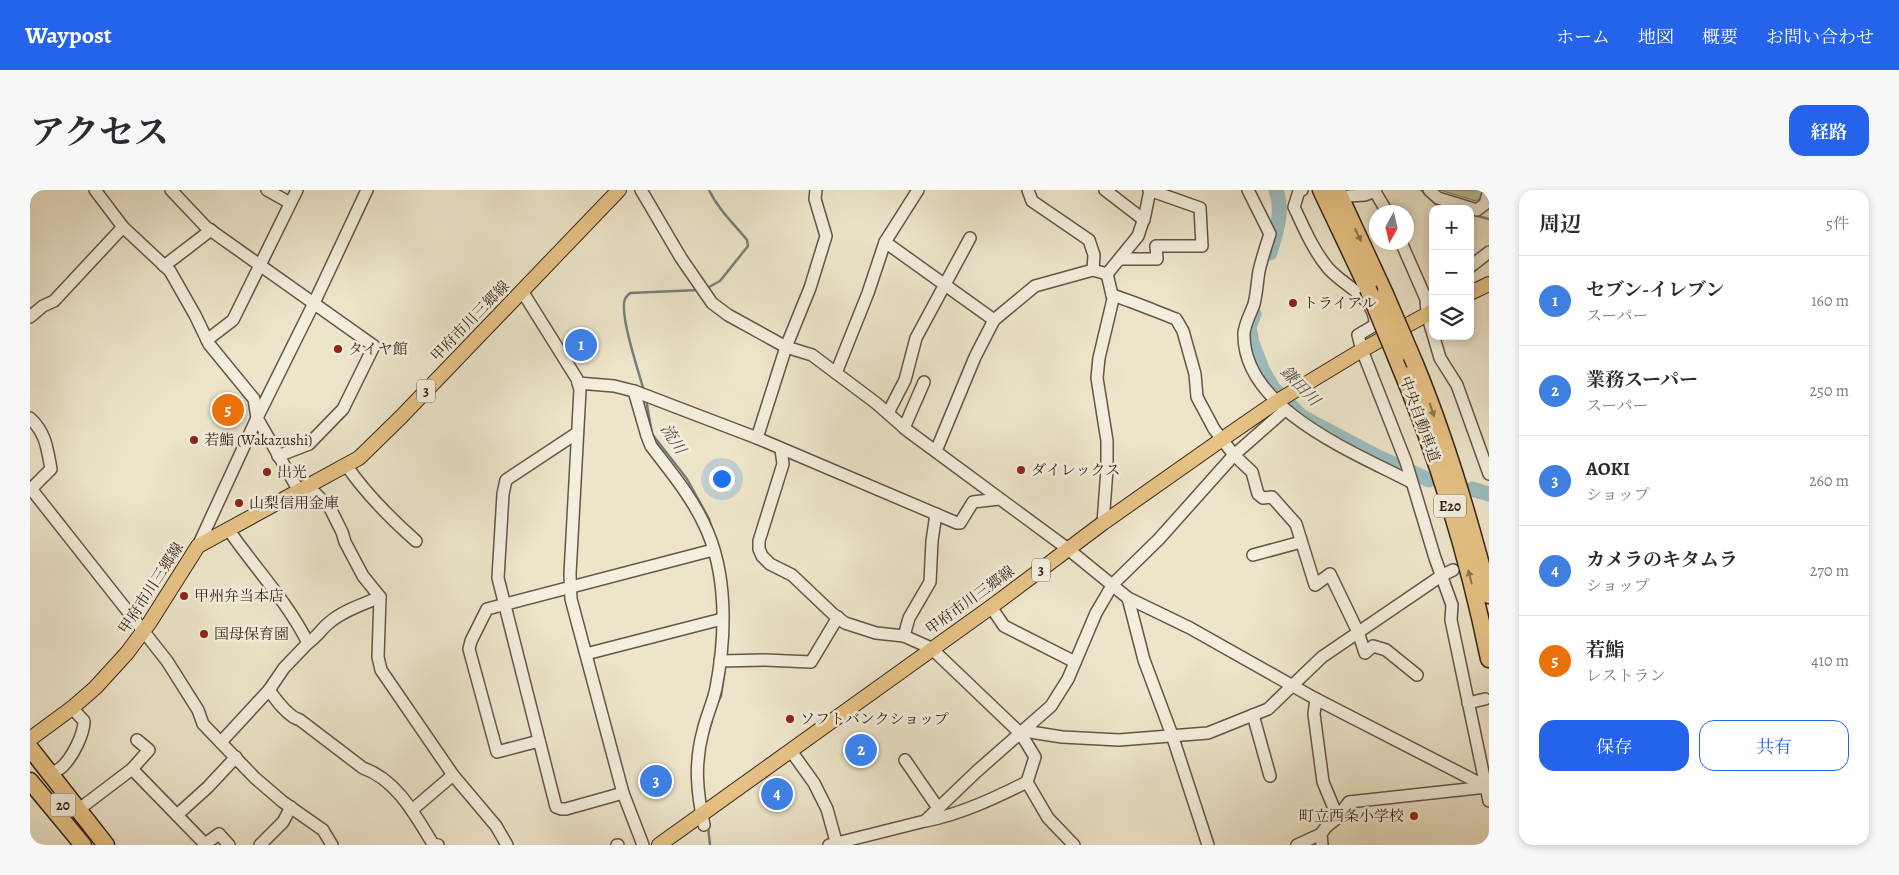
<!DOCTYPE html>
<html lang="ja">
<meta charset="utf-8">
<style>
:root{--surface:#fff;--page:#f7f7f7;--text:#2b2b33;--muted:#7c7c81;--line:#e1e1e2;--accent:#2563eb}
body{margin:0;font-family:Alegreya,"Noto Serif JP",serif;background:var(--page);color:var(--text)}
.controls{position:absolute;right:15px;top:15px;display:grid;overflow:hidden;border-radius:10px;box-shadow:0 2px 8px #0003}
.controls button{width:45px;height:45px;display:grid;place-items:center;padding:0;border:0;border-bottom:1px solid var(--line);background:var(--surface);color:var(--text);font:25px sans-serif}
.compass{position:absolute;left:1339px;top:15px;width:45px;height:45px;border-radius:50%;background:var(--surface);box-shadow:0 2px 8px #0003;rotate:188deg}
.you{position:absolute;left:691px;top:288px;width:18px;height:18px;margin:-12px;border:4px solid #fff;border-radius:50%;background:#1a73e8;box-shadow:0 0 0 8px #1a73e833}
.badge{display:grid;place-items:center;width:32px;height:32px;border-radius:50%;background:var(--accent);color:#fff;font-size:16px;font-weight:700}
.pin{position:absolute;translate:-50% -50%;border:2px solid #fff;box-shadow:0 1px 5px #0006}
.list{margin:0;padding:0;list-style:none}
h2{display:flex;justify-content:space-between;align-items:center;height:65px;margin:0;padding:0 20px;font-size:21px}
h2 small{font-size:16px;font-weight:400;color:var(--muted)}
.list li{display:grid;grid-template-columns:32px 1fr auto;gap:15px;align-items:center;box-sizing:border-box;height:90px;padding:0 20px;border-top:1px solid var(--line)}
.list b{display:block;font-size:19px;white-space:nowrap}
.list p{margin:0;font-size:16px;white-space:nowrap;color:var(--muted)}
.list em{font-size:16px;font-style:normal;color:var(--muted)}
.actions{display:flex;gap:10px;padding:15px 20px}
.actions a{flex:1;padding:11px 0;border:1px solid var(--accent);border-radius:15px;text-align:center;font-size:18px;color:var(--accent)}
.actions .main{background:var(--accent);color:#fff}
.icon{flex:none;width:28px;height:28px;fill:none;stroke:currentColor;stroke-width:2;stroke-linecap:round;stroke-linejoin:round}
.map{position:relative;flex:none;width:1459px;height:655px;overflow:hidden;border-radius:15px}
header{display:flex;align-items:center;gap:30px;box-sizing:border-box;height:70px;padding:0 25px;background:var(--accent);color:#fff}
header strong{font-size:24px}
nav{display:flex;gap:28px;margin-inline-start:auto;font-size:18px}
.intro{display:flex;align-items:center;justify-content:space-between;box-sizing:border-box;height:120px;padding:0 30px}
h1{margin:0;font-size:35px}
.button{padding:12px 22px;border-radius:15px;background:var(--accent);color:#fff;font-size:18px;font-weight:700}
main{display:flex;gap:30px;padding:0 30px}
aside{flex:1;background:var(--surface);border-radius:15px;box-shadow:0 2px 8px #0003}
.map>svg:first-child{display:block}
.green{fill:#bac496;stroke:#787458}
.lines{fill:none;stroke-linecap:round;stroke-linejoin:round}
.stream{stroke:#73807c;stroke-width:2.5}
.river{stroke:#9bbdbe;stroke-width:15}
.minor-casing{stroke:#645546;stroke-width:14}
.major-casing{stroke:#37251a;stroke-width:16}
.highway-casing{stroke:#37251a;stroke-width:19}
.minor{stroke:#f3eedd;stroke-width:11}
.major{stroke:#e6c285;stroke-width:14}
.highway{stroke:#e6c285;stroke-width:16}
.highway-bridge-casing{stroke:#37251a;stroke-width:19;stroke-linecap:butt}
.highway-bridge{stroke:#e6c285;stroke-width:16}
.oneway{fill:#8e7450}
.poi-dot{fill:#8f2418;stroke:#f3eedd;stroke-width:2}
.labels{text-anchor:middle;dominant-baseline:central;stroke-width:5;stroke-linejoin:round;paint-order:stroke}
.shield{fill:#f3eedd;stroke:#6f6154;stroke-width:1}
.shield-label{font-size:14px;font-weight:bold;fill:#37251a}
.poi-label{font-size:15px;fill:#37251a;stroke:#f3eedd;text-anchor:start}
.street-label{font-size:15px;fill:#37251a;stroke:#f3eedd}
.water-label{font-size:16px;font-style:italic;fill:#55534b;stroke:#f3eedd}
</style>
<header>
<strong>Waypost</strong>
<nav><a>ホーム</a><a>地図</a><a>概要</a><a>お問い合わせ</a></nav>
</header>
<div class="intro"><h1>アクセス</h1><a class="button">経路</a></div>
<main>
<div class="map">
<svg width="1459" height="655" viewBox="0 0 1459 655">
<rect width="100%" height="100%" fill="#ede5ca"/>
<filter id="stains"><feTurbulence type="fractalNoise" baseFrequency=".004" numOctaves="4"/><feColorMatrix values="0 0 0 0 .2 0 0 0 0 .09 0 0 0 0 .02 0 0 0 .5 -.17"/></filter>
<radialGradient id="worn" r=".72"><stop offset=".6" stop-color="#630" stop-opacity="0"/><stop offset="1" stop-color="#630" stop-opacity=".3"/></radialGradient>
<polygon class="green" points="1410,0 1454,0 1451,8 1446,11"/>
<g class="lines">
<g class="stream">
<polyline points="1391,0 1396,4"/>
<polyline points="1400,8 1408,17 1417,19"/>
<polyline points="1440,24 1459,29"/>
<path d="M679,97L690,91L718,56L717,50C704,34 688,19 679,0"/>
<path d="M614,201C609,183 589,124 595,109C596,107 599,104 600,103L669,100"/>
<polyline points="616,209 622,244 657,289 679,329 684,345"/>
<polyline points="688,512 691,506 695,478"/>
<polyline points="678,543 682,531"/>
<polyline points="678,637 680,655"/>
</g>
<g class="river">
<path d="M1240,63C1246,41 1254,22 1246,0"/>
<polyline points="1224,124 1219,137 1222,153 1233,181 1243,198 1272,227 1346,266 1399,290"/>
<polyline points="1442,299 1459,304"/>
</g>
<defs>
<g id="minor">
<polyline points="65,0 93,37 140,81 165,125 179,154 224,209 227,228 269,301"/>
<polyline points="141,0 176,37 344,156 313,219 279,254 248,266"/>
<polyline points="237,0 260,13"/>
<polyline points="611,0 651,68 682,113 698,125 756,157 782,165 846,213 878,241 1038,359 1098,408 1160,438 1286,509 1459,598"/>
<polyline points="998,0 1002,11 1059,50 1064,65 1063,80"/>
<polyline points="1075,0 1114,30"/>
<path d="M1218,0L1240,44C1236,56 1232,68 1229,81C1227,92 1227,103 1224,114C1221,123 1215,133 1214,143C1212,219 1326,263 1381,292"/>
<path d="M1272,0L1269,1L1264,17C1274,38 1283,60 1298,78C1313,96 1346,107 1345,135L1328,145L1332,160L1376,272L1405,368L1422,415L1421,430L1459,611"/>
<polyline points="1344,0 1357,22"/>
<polyline points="1399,0 1408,8 1447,20 1455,14 1459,0"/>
<polyline points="1318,6 1335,5 1345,1"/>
<polyline points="855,52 964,130"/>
<polyline points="1371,52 1396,109 1397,124 1410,168 1427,195 1459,284"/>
<polyline points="1090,69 1127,69 1126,56 1172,56 1170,18 1119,0"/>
<polyline points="134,76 181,40"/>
<polyline points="1440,77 1459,62"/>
<polyline points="492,101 547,189 550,200 540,384 541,409 593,603 613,655"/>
<polyline points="0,127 13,116 24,111 93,37"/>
<polyline points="177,150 203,130 267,0"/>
<polyline points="806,183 838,103 855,52 888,0"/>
<polyline points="548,193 584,196 604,201 727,248 927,333 930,333 943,312 969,309"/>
<path d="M604,201L617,246L621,256C640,281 661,306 674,334C698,383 696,446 686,498C683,513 676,527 673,541C664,574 667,603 674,635"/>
<polyline points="1255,220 1204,265 1222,282 1228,304 1233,308 1242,307 1266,334 1285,395 1300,384 1328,442 1335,463 1343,456 1356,460 1387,485"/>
<polyline points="858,223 875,190 886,148 940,48"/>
<path d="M0,228C16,243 17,258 21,279L0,300"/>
<polyline points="874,238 894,192"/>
<polyline points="547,243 476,290 473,304 468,388 526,617 531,619 536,619 593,603"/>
<polyline points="727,248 756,157 780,98 796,46 785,9 786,0"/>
<polyline points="751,259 753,274 729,351 729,359 732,366 740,374 762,385 803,424 815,433 846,443 874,446 901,458 991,544 1005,567 997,592 1018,628 1044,655"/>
<polyline points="906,261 945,167 964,130 1005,96 1063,80 1077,84"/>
<path d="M316,275C336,304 360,328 386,351"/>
<polyline points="278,296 300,318 312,342 315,352 333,386 350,407 348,467 351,480 423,585 466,636 477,655"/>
<polyline points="2,300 137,471 168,520 173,534 225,588 253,612 293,640 302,655"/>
<polyline points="1073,333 1077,279 1077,251 1067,188 1069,168 1083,109 1077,84 1108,46 1115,25 1120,0"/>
<polyline points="168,356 227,228 284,113 337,0"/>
<polyline points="1223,365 1271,352"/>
<polyline points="1098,408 1114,470 1142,545 1178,655"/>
<polyline points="961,417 974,436 1045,472"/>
<polyline points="874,446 879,428 900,392 902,351 906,324"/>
<path d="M278,453C287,447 292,438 300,432C314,420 334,414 350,407"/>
<polyline points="556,464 692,429"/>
<polyline points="690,471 735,470 781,472 808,427"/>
<path d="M239,500C246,510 258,527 270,530L333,578C367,590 385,625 403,654L408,655"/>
<polyline points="1286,509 1284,524 1293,592 1308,628"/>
<polyline points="1438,513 1455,509"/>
<polyline points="1223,525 1240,586"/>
<polyline points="994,541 1032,547 1089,550 1178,543 1238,519 1292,467 1411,386 1423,380"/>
<polyline points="509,551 467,562 439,459 441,451 457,419 683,360"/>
<path d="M191,552L239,500L254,478L278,453C257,411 224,377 198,339"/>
<polyline points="761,561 784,593 797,619 807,655"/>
<polyline points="875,570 908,618"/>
<polyline points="102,579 175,654 189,644 199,655"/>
<path d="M20,585C24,582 30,579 33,576C43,566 54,544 54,531L42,518"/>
<polyline points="48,620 102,579 119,560 107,550"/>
<polyline points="382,620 423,585"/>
<polyline points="147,625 178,597 206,567"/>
<path d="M896,631C931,624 965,608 997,592"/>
<polyline points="230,655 253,632 261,617"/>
<polyline points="587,655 588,655"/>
<path d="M799,655L895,631L946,582L1021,516L1038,489L1066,423L1083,394L1129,349L1204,265L1184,239L1167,207L1165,184L1153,141L1146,129C1125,121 1104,112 1082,105"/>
<polyline points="1267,655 1291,644"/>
<polyline points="1292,655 1291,644 1296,637 1306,629 1319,612 1457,597"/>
</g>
<g id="major">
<polyline points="1440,103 1459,94"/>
<polyline points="0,549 42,518 65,498 97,463 120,432 168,356 329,268 371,227 589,0"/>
<polyline points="629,655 961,417 1073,333 1191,250 1246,212 1332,160 1403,121"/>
</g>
<g id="highway">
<polyline points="1291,0 1338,99"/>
<polyline points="1307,0 1355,104"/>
<path d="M1366,167C1407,264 1438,366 1459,469"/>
<path d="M1385,174C1416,249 1439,327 1459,405"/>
<polyline points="0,558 76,655"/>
<polyline points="0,591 53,655"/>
</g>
</defs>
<use href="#minor" class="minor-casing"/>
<use href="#major" class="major-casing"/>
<use href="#highway" class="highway-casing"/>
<use href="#minor" class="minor"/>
<use href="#major" class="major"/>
<use href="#highway" class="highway"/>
<defs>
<g id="highway-bridge">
<polyline points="1338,99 1366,167"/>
<polyline points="1355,104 1385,174"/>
</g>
</defs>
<use href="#highway-bridge" class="highway-bridge-casing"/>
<use href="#highway-bridge" class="highway-bridge"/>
</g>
<defs><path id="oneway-solid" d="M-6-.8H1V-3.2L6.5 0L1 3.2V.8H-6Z" transform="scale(1.25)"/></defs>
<g class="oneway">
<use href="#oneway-solid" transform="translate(1328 45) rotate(65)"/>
<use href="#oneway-solid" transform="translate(1402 220) rotate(71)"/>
<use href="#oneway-solid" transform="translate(1440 387) rotate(-104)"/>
</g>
<g class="poi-dot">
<circle cx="1263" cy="113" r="5"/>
<circle cx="308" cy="159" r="5"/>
<circle cx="164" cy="250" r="5"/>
<circle cx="991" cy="280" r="5"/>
<circle cx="237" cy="282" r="5"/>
<circle cx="209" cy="313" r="5"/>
<circle cx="154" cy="406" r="5"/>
<circle cx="174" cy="444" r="5"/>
<circle cx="760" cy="529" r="5"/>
<circle cx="1384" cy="626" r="5"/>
</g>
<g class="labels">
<g class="shield">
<rect x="387" y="189.5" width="18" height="23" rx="4"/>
<rect x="1404" y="304.5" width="32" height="23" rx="4"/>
<rect x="1002" y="368.5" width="18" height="23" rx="4"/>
<rect x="20.5" y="603.5" width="25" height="23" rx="4"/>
</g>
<g class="shield-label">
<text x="396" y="201">3</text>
<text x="1420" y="316">E20</text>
<text x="1011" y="380">3</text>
<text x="33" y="615">20</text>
</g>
<g class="poi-label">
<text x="1273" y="113">トライアル</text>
<text x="318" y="159">タイヤ館</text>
<text x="174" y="250">若鮨 (Wakazushi)</text>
<text x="1001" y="280">ダイレックス</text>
<text x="247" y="282">出光</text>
<text x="219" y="313">山梨信用金庫</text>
<text x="164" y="406">甲州弁当本店</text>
<text x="184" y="444">国母保育園</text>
<text x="770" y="529">ソフトバンクショップ</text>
<text x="1374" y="626" text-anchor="end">町立西条小学校</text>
</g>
<g class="street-label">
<text transform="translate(440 131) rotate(-46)">甲府市川三郷線</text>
<text transform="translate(1390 229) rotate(70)">中央自動車道</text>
<text transform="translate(121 398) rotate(-57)">甲府市川三郷線</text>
<text transform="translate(940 410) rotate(-36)">甲府市川三郷線</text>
</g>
<g class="water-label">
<text transform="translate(1270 196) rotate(46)">鎌田川</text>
<text transform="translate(643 249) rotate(57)">流川</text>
</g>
</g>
<rect width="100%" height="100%" filter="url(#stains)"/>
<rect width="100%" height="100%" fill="url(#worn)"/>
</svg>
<div class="controls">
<button>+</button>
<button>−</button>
<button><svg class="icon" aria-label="layers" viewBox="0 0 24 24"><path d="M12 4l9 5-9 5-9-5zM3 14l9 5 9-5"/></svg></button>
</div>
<svg class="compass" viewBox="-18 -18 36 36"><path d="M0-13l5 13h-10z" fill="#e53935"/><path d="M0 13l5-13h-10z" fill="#7c7c81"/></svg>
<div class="you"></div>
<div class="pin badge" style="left:551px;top:155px;background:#3f7fe0">1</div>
<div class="pin badge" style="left:831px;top:560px;background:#3f7fe0">2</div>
<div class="pin badge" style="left:626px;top:591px;background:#3f7fe0">3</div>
<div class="pin badge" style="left:747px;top:604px;background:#3f7fe0">4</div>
<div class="pin badge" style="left:198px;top:220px;background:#e8710a">5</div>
</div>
<aside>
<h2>周辺<small>5件</small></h2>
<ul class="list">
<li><span class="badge" style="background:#3f7fe0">1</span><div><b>セブン-イレブン</b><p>スーパー</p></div><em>160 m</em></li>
<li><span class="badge" style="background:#3f7fe0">2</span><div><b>業務スーパー</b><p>スーパー</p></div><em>250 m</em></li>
<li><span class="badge" style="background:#3f7fe0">3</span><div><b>AOKI</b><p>ショップ</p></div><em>260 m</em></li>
<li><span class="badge" style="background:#3f7fe0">4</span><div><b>カメラのキタムラ</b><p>ショップ</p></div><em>270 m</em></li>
<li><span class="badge" style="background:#e8710a">5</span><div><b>若鮨</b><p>レストラン</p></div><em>410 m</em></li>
</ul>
<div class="actions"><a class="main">保存</a><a>共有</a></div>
</aside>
</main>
